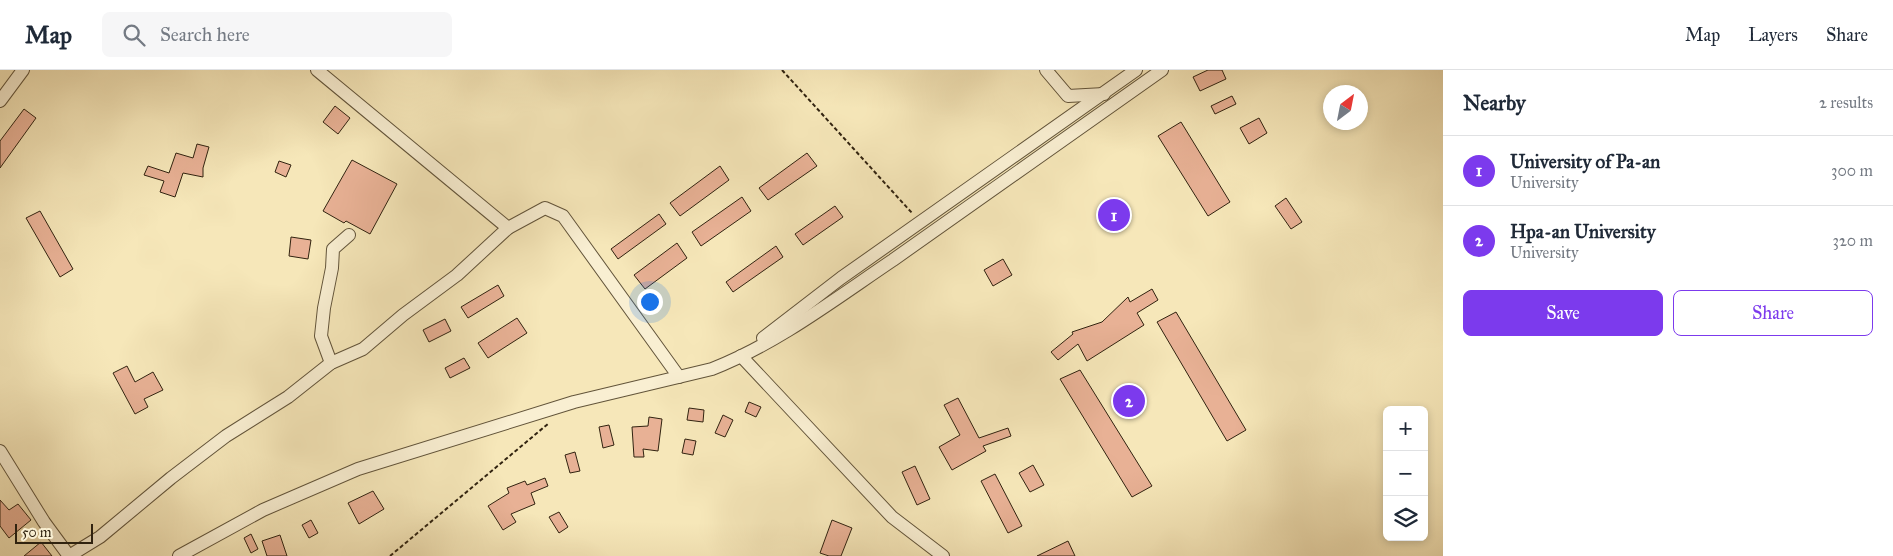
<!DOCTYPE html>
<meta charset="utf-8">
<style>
:root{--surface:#fff;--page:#f6f6f7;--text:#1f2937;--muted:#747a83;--line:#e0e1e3;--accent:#7c3aed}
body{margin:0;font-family:"IM FELL Great Primer",serif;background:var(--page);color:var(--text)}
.controls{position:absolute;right:15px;bottom:15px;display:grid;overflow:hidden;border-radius:8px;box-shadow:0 2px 8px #0003}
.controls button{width:45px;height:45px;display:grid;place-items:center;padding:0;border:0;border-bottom:1px solid var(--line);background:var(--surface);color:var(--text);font:25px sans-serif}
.compass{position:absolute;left:1323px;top:15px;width:45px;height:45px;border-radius:50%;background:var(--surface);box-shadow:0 2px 8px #0003;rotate:32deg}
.scale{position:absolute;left:15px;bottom:12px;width:78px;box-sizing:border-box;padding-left:5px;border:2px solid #312310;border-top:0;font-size:14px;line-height:18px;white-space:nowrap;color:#312310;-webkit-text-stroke:4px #f9efd2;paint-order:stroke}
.you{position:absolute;left:649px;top:231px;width:18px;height:18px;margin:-12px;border:4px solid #fff;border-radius:50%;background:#1a73e8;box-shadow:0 0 0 8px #1a73e833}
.badge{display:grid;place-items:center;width:32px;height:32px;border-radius:50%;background:var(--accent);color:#fff;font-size:16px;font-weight:700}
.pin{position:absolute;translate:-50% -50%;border:2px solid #fff;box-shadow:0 1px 5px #0006}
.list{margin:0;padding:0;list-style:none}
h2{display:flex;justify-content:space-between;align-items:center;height:65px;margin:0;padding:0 20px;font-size:21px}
h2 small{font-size:16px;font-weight:400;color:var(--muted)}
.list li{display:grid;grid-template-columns:32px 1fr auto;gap:15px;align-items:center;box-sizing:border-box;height:70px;padding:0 20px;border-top:1px solid var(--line)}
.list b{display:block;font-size:19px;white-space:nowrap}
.list p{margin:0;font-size:16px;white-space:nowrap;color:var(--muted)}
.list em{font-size:16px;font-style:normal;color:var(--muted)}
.actions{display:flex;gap:10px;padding:15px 20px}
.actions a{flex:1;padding:11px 0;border:1px solid var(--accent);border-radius:8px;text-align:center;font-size:18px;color:var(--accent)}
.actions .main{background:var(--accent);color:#fff}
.icon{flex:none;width:28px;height:28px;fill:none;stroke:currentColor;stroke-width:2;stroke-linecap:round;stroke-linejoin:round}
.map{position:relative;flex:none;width:1443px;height:486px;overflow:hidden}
header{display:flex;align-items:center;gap:30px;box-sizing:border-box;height:70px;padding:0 25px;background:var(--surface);border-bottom:1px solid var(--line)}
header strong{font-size:24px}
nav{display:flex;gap:28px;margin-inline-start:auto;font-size:18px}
.search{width:350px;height:45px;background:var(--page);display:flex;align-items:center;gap:12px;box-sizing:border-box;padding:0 18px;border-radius:8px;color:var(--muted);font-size:19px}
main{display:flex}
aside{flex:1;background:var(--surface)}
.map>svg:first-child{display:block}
.building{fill:#e8b195;stroke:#312310}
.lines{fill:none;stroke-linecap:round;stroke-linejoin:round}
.minor-casing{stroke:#62543a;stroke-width:14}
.path{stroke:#312310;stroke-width:2;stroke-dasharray:4 2.5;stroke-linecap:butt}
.minor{stroke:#f9efd2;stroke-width:12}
</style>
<header>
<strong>Map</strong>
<div class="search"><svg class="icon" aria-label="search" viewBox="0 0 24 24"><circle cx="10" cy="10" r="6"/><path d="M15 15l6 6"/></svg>Search here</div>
<nav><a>Map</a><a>Layers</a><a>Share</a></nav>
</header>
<main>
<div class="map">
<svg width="1443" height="486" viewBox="0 0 1443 486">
<rect width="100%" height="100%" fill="#f6e7b9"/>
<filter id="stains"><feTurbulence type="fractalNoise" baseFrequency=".004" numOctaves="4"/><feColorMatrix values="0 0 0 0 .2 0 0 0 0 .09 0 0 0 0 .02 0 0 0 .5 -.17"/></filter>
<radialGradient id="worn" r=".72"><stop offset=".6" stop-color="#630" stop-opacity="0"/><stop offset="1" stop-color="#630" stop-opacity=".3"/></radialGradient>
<g class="building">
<polygon points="1208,0 1222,0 1226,9 1200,21 1193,7"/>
<polygon points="1232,26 1236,34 1215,44 1211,36"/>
<polygon points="335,36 350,48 338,64 323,52"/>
<polygon points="24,39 36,48 0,98 0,71"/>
<polygon points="1259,48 1267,63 1249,74 1240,58"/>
<polygon points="1181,52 1230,132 1208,146 1158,66"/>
<polygon points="197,74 209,77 203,98 203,107 183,103 175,127 160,122 164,111 144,105 148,96 169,103 176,83 193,88"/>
<polygon points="807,83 817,96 768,130 759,118"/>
<polygon points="352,90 397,114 370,164 346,151 344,153 323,141"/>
<polygon points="279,91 291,95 286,107 275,102"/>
<polygon points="720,96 729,110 680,146 670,133"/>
<polygon points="742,127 751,141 701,176 692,162"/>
<polygon points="1286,128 1302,152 1291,159 1275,136"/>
<polygon points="835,136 843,147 803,175 795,164"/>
<polygon points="40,141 73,199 60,207 26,148"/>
<polygon points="659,144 666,154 618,189 611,179"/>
<polygon points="291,167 311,170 308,189 289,186"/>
<polygon points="677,173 687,188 645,219 634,205"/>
<polygon points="776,176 783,187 733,222 726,212"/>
<polygon points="1003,189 1012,205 993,216 984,200"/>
<polygon points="498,215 504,226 468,248 461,237"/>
<polygon points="1152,219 1158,230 1137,243 1144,255 1087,291 1078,274 1058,290 1051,282 1073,264 1072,262 1102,252 1128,227 1130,232"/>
<polygon points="1176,242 1246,360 1227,371 1157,252"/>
<polygon points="517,248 527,263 488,288 478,273"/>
<polygon points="445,249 451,261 429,272 423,260"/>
<polygon points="464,288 470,298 450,308 445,298"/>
<polygon points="127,296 135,312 153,302 163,320 144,329 148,337 135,344 113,303"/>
<polygon points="1080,300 1152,416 1132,427 1060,309"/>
<polygon points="958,328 979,368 1008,358 1011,366 983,376 986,381 952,400 939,377 960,365 944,335"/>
<polygon points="749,332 761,337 756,347 745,342"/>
<polygon points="689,338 704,340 703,352 687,350"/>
<polygon points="723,345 733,350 725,367 715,363"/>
<polygon points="649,347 662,349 658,381 643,379 644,387 634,387 632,357 648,356"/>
<polygon points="609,355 614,375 603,378 599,357"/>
<polygon points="685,369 696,371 693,385 682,383"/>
<polygon points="575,382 580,401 570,403 565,385"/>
<polygon points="1033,395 1044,415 1030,422 1019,403"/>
<polygon points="915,396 930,429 917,435 902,402"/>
<polygon points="995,404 1022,456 1008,463 981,411"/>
<polygon points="545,408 548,416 531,423 535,434 511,444 516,452 503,460 488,436 509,423 507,418 525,411 527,415"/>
<polygon points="373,421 384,439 359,454 348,433"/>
<polygon points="0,430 9,440 18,434 31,450 9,468 0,456"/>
<polygon points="559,442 568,457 559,463 549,447"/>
<polygon points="311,450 318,463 309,468 302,455"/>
<polygon points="832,450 852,458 841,486 829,486 820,483"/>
<polygon points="251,464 258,479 251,483 244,468"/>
<polygon points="280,465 287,486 267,486 262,471"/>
<polygon points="1068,471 1075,486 1037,486"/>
<polygon points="41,472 52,486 24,486"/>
</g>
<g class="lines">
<defs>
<g id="minor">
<polyline points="317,0 508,158 545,138 563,146 679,307"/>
<polyline points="1046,0 1068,26 1104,24"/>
<polyline points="0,31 23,0"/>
<polyline points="763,268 841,208 1136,0"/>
<polyline points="741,286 892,447 943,486"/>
<polyline points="331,293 321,266 324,238 332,198 333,179 349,165"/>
<polyline points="0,381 44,452 69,486"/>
<polyline points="69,486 100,467 171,408 226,366 288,327 331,293 363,279 403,245 457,205 508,158"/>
<path d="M179,486L263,440L358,399L574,332L712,299C778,273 835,229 893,190C983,127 1072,63 1162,0"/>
</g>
</defs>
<use href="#minor" class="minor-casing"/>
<g class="path">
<polyline points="782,0 912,143"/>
<polyline points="390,486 549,353"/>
</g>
<use href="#minor" class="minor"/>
</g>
<rect width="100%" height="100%" filter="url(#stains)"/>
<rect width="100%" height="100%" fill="url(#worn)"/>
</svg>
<div class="controls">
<button>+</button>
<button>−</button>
<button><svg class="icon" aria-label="layers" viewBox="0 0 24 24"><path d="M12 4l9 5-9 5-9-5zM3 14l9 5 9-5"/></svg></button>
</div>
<svg class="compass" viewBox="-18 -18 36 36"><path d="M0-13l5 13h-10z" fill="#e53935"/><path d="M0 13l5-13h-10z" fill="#747a83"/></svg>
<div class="scale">50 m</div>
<div class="you"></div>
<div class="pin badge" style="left:1114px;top:145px">1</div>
<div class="pin badge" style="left:1129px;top:331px">2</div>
</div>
<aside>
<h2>Nearby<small>2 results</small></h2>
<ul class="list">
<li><span class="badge">1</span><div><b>University of Pa-an</b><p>University</p></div><em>300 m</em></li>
<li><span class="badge">2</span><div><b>Hpa-an University</b><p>University</p></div><em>320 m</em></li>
</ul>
<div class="actions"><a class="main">Save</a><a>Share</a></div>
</aside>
</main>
